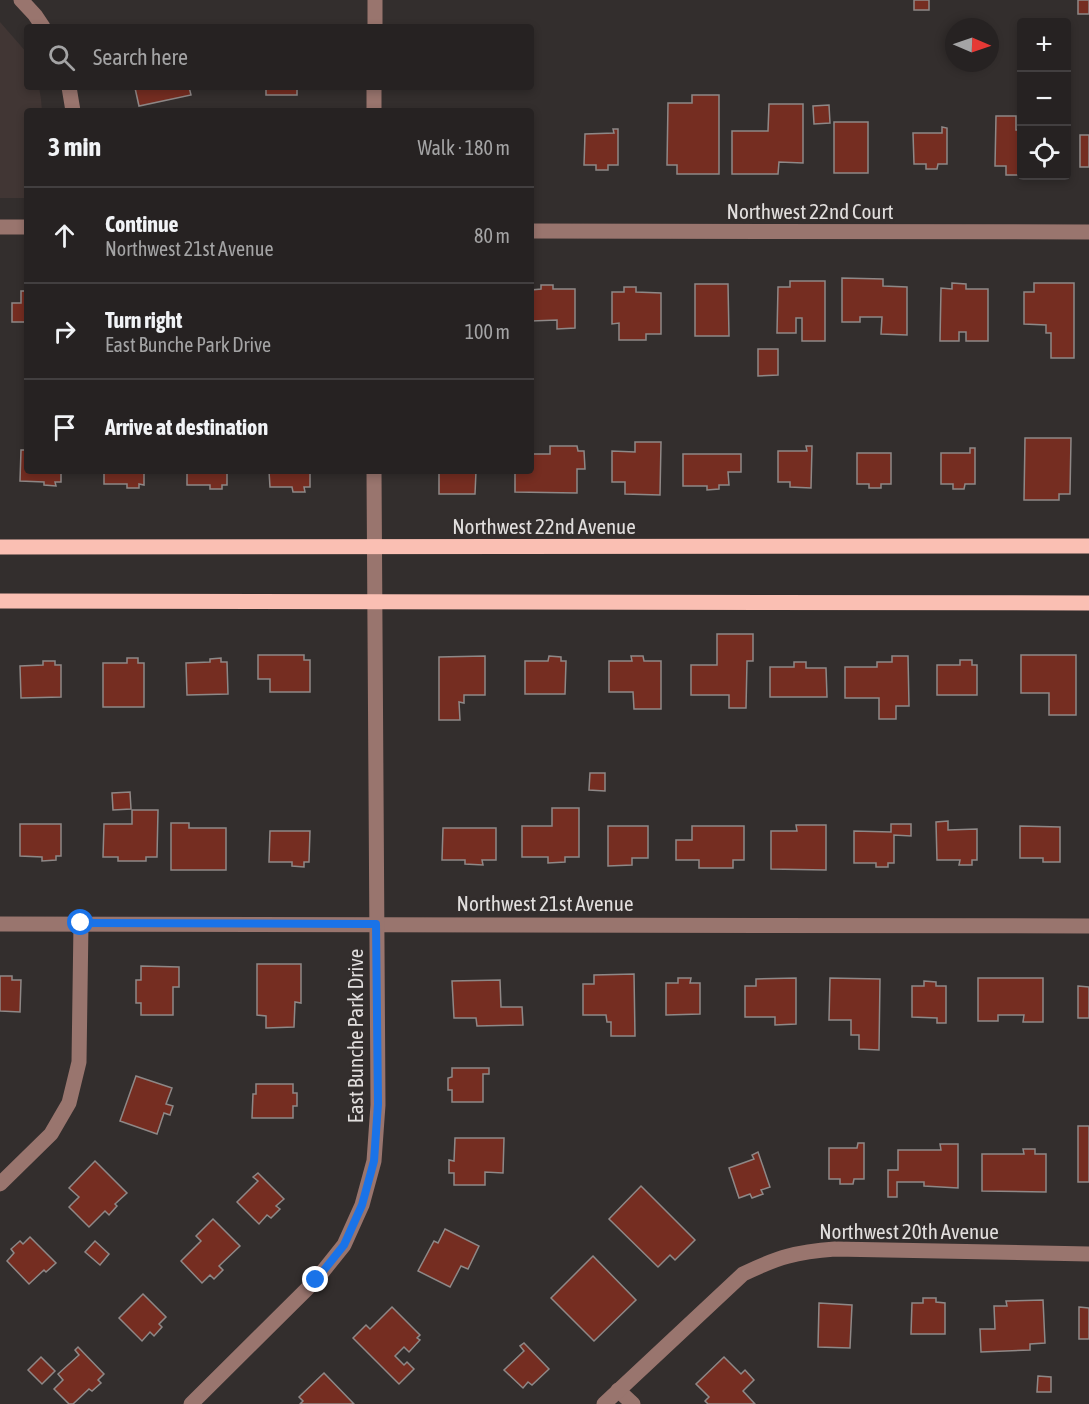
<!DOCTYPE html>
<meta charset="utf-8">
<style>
:root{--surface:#262222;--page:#322f2f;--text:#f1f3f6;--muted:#a4a4a5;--line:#423f40}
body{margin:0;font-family:"Asap Condensed",sans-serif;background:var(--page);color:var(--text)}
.controls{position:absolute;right:18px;top:18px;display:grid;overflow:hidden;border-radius:6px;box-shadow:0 3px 9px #0003}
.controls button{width:54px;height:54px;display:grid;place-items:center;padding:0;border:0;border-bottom:2px solid var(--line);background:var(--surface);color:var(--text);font:30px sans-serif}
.compass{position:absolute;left:945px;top:18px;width:54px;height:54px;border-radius:50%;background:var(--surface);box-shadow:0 3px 9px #0003;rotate:92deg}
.stop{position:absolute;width:18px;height:18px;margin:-14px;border:4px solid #1a73e8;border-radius:50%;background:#fff}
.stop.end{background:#1a73e8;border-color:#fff;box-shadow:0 2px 6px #0008}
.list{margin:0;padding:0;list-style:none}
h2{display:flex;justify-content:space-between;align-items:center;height:78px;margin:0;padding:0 24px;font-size:26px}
h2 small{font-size:20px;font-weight:400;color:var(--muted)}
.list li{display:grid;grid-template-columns:39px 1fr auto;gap:18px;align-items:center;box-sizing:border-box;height:96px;padding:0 24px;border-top:2px solid var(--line)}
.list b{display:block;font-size:22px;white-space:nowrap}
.list p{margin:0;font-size:20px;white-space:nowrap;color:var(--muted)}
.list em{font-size:20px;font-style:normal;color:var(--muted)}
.icon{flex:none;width:33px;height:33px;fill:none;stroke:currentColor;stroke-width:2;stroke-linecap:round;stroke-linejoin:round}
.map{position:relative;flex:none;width:1089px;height:1404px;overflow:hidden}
.search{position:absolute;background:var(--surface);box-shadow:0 3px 9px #0003;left:24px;top:24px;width:510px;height:66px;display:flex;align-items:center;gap:15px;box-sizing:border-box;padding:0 21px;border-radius:6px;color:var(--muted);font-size:22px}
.panel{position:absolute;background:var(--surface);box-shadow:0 3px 9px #0003;left:24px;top:108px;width:510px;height:366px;border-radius:6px}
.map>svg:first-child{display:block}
.built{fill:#413634}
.building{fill:#752d21;stroke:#8e8887;stroke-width:1.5}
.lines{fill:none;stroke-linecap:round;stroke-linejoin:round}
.minor{stroke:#99756e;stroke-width:15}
.major{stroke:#fabfb3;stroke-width:15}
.route{stroke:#1a73e8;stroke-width:8}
.labels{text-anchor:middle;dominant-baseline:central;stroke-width:4.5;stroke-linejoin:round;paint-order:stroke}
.street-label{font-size:21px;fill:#e2dfde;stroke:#332e2d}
</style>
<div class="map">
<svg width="1089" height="1404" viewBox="0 0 1089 1404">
<rect width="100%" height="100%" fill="#332e2d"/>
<polygon class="built" points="0,22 27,53 27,87 39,87 41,99 42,111 27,111 27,196 24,198 0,198"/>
<g class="building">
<rect x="914" y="0" width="15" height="10"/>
<rect x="1078" y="0" width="11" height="14"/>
<polygon points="140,87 189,87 191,95 139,106 135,88"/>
<rect x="266" y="87" width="31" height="8"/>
<polygon points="692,95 719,95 719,174 677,174 677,165 667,165 668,103 692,103"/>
<polygon points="769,104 803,104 803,163 779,162 778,174 732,174 732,131 768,131"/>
<polygon points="829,105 830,123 814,124 813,106"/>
<polygon points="996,116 1016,116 1016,130 1022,130 1022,175 1006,175 1006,166 995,166"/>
<rect x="834" y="122" width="34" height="51"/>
<polygon points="942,127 947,128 947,164 938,164 937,169 926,169 926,164 914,164 913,133 942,133"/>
<polygon points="613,129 618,129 618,165 608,165 608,170 596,170 596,165 584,165 585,134 614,133"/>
<rect x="1080" y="135" width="9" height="32"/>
<polygon points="842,278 883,279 883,286 907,287 907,335 881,334 882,317 860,317 860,322 842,322"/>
<polygon points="790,281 825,281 825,341 802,341 802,318 796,318 796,333 777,333 778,287 790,287"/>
<polygon points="952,283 966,284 966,289 988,289 988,341 966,341 966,332 959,332 959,341 940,341 941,288 952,289"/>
<polygon points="1034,283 1074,283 1074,358 1051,358 1051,333 1046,333 1046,325 1024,324 1024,292 1034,292"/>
<polygon points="695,284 728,284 729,336 695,336"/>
<polygon points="541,285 553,285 553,289 575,289 575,328 557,329 557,320 531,321 531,290 541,289"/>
<polygon points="624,287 636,287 636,292 661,293 661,334 646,334 646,340 619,340 619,323 612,324 612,292 624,292"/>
<polygon points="21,291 27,291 27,322 12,322 12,303 21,303"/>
<polygon points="758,349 778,349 778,375 758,376"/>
<polygon points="1025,438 1071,438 1070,494 1059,494 1059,500 1024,500"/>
<polygon points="635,442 661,442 660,495 625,494 625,482 612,482 612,451 635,452"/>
<polygon points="550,446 577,446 578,451 584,451 585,469 577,469 577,493 515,492 515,471 531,471 531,454 550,454"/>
<polygon points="806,446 812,446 811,488 790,487 790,482 778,482 778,451 807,451"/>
<polygon points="970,448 975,448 975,484 965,484 964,489 953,489 953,484 941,484 941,453 970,453"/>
<polygon points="21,450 27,450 27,471 61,471 61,482 55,482 56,486 44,485 44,482 20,481"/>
<polygon points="857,453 891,453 891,484 881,484 881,488 869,488 869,484 857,484"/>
<polygon points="683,454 741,454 741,472 728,472 729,485 719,485 719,489 707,490 707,486 683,486"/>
<polygon points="104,471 144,471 144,485 139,484 139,488 127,488 127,484 104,484"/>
<polygon points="187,471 227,471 227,485 222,485 222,489 210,489 210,485 187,485"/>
<polygon points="269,471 310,471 310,487 304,487 305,492 293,492 292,487 270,487"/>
<polygon points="439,471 476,471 475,494 439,494"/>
<polygon points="717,634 753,634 753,661 747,661 746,708 729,708 729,695 691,695 691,665 717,665"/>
<polygon points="258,655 304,655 304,660 310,660 310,692 270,692 270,679 258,679"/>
<polygon points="1021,655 1076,655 1076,715 1049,715 1049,693 1021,693"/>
<polygon points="485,656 485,695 464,695 464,703 459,702 460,720 439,720 439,657"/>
<polygon points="549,656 561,657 561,661 566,661 565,694 525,694 525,661 548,661"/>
<polygon points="631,656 643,656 644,661 661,661 661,709 634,709 633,692 609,692 609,661 632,661"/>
<polygon points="892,656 908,656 909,706 896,706 896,719 879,719 879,698 845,698 845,667 877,667 877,662 892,662"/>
<polygon points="127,658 138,658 138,663 144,663 144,707 103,707 103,663 127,663"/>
<polygon points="221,658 221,662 227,662 228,694 187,695 186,663 210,662 210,659"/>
<polygon points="960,660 972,660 972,665 977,665 977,695 937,695 937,665 960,665"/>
<polygon points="43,661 55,661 55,665 61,665 61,697 21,698 20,666 43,665"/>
<polygon points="794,662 806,662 806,668 826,668 827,697 770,697 770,667 794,667"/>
<polygon points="590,773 605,773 605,791 589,790"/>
<polygon points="130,792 131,809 113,810 112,793"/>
<polygon points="552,808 579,808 579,857 565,857 565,862 548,863 548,857 522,857 522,826 552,826"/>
<polygon points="132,810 158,810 157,857 146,857 146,861 118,861 118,857 103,857 104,824 132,824"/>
<polygon points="948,821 948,830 977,829 977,860 972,860 972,865 959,865 960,860 937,860 936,822"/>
<polygon points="171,823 189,823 189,828 226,828 226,870 171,870"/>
<polygon points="20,824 61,824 61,856 56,856 56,860 42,861 42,857 20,856"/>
<polygon points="891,824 911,824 911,836 894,835 894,863 888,863 888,867 876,867 876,863 854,863 854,831 891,832"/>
<polygon points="796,825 826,825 826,870 771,869 771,831 797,831"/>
<polygon points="608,826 648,826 648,858 632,858 632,865 608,866"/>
<polygon points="692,826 744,826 744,860 733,860 733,868 699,868 699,860 676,860 676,840 692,840"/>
<polygon points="1020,826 1060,827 1060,862 1043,862 1043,858 1020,858"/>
<polygon points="443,828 496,828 496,860 482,860 483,865 465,864 465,860 442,860"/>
<polygon points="270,831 310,831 309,862 304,862 304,867 292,866 292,862 269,862"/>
<polygon points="257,964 301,964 301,1003 295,1002 294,1027 266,1028 266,1016 257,1015"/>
<polygon points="141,966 179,967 179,987 173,987 173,1015 141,1015 141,1003 136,1003 136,980 141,980"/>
<polygon points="634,974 635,1036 611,1036 611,1022 607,1022 606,1015 583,1015 583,984 594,984 594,975"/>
<polygon points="0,976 12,976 12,980 21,980 20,1012 0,1011"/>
<polygon points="678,978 691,978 690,983 700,983 700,1014 666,1015 666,983 678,983"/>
<polygon points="796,978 796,1024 775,1025 775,1017 745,1017 745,986 756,986 756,979"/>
<polygon points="830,978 880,979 879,1050 859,1049 859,1035 851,1035 851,1020 829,1020"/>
<polygon points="978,978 1043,978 1043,1022 1023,1022 1024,1015 998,1015 998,1021 978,1021"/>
<polygon points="500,980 501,1007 522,1007 523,1025 477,1026 476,1018 454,1018 452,981"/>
<polygon points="924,981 936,982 936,986 946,986 946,1023 937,1023 937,1018 912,1017 912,986 924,986"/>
<polygon points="1078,986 1089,987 1089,1018 1078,1018"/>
<polygon points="452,1068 489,1068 489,1074 483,1074 483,1102 452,1102 452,1090 448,1090 448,1078 452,1077"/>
<polygon points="136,1076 172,1088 166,1104 173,1106 170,1115 164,1113 157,1134 120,1121"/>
<polygon points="256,1084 293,1084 293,1093 297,1093 297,1106 293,1106 293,1118 252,1118 253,1094 256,1094"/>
<rect x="1078" y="1126" width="11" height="56"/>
<polygon points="455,1138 504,1138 503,1173 485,1172 485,1185 454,1185 454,1173 449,1173 449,1160 454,1161"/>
<polygon points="858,1143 864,1143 864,1179 854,1179 853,1184 840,1184 840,1179 829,1179 829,1148 857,1148"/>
<polygon points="940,1144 958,1144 958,1188 924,1186 924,1182 897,1182 897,1197 888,1197 888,1170 898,1170 898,1150 941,1150"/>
<polygon points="1023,1149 1035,1149 1035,1154 1046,1154 1046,1192 982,1191 982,1154 1024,1154"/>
<polygon points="758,1152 770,1187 761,1190 763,1194 752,1198 750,1194 739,1198 729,1168 754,1159 752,1155"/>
<polygon points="95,1161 127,1193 115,1204 117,1206 109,1215 105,1211 89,1227 69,1207 79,1197 69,1188"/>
<polygon points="258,1173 284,1199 276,1206 280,1209 271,1218 267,1215 259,1224 237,1202 258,1181 253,1177"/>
<polygon points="641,1186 695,1240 675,1260 670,1255 658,1267 609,1219"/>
<polygon points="213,1219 240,1246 219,1266 223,1270 214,1279 210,1275 202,1283 181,1261 201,1241 196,1236"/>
<polygon points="445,1229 479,1246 468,1269 461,1266 450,1287 418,1271 434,1241 438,1243"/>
<polygon points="30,1237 56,1263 46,1272 44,1270 29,1284 7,1261 14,1253 11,1249 20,1241 23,1244"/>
<polygon points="95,1241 109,1254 100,1265 85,1252"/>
<polygon points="593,1256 636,1300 594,1341 551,1298"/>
<polygon points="143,1294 166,1317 159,1324 162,1327 154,1336 150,1332 142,1341 119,1318"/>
<polygon points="923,1298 936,1298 936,1302 945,1303 945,1334 911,1334 912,1303 923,1303"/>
<polygon points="1043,1300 1045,1343 1030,1344 1030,1350 981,1352 980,1329 995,1329 994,1306 1007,1306 1006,1301"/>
<polygon points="819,1303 852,1305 850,1348 818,1347"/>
<polygon points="392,1307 420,1335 417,1338 420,1340 409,1352 404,1347 395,1356 404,1365 407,1362 414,1369 399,1384 353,1338 366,1325 370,1329"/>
<polygon points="1079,1307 1089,1308 1089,1339 1079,1339"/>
<polygon points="524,1343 549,1369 532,1385 528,1382 523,1388 504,1370 524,1351 520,1346"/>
<polygon points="78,1347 104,1374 98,1380 101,1383 92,1391 89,1389 73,1404 69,1404 54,1389 63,1380 58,1374 79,1355 75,1350"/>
<polygon points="41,1357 55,1371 42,1384 28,1370"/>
<polygon points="724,1357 741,1374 745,1370 754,1380 743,1391 755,1404 708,1404 705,1401 709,1397 696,1384"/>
<polygon points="324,1373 354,1404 300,1404 303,1401 299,1397"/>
<polygon points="1038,1376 1051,1377 1051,1392 1037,1392"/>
</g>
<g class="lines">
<g class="minor">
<polyline points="21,0 35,15 43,27"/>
<polyline points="375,27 375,0"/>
<polyline points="69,87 73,111"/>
<polyline points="374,111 374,87"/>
<polyline points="0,227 27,227"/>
<polyline points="531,231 1089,232"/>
<polyline points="0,924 1089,926"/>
<polyline points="0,1184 51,1134 69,1103 79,1062 81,923"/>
<polyline points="618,1390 633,1404"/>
<polyline points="191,1404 316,1280 344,1245 362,1205 374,1161 378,1105 374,471"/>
<path d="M604,1404L743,1274C778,1257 796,1252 835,1249L1089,1254"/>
</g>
<g class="major">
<polyline points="0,547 1089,546"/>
<polyline points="0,601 1089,603"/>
</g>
</g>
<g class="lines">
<polyline class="route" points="81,923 376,924 378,1104 374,1161 362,1205 344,1245 316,1280"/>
</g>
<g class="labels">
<g class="street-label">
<text x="810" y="211">Northwest 22nd Court</text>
<text x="544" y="526">Northwest 22nd Avenue</text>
<text x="545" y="903">Northwest 21st Avenue</text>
<text transform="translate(355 1036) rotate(-90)">East Bunche Park Drive</text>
<text x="909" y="1231">Northwest 20th Avenue</text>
</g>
</g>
</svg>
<div class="controls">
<button>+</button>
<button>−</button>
<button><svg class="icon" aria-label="locate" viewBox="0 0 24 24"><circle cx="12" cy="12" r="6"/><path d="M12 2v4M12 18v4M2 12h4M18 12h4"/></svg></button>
</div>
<svg class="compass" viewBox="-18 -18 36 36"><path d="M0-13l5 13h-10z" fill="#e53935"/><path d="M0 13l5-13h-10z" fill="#a4a4a5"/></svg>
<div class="stop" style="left:81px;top:923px"></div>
<div class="stop end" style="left:316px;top:1280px"></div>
<div class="search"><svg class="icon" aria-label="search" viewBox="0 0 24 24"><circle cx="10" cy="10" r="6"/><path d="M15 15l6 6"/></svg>Search here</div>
<section class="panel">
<h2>3 min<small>Walk · 180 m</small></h2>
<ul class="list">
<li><svg class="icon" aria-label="ahead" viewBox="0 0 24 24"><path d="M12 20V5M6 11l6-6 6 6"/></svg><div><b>Continue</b><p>Northwest 21st Avenue</p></div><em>80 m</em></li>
<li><svg class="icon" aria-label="right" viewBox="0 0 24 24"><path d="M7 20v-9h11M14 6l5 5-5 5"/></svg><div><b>Turn right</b><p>East Bunche Park Drive</p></div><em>100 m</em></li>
<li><svg class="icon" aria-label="arrive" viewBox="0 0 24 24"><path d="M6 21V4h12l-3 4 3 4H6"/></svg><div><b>Arrive at destination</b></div></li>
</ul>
</section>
</div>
